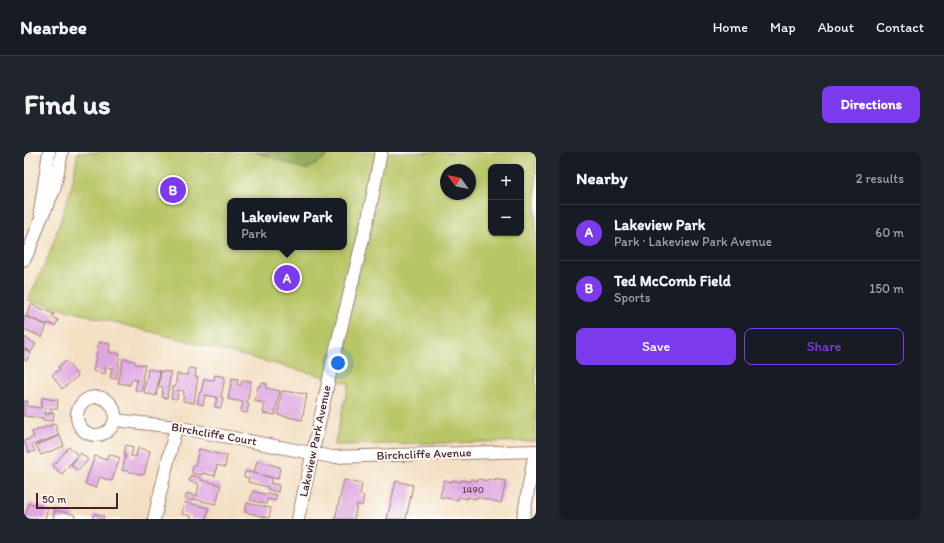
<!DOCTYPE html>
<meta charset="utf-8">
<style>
:root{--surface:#171b24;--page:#20242c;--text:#f1f3f6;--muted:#9ea1a6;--line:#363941;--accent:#7c3aed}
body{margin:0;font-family:Itim,sans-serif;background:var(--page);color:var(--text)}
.controls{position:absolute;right:12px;top:12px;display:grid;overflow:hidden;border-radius:8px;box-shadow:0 1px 3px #0004}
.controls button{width:36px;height:36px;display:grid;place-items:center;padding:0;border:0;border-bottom:1px solid var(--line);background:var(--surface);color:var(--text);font:20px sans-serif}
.compass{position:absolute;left:416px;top:12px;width:36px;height:36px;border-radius:50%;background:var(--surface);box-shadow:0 1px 3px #0004;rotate:303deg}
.scale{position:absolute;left:12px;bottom:10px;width:82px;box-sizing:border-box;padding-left:4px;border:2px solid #4a1f2b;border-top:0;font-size:11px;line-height:14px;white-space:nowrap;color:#4a1f2b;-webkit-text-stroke:3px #fdfcf7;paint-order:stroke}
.you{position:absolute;left:314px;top:211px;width:14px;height:14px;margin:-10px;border:3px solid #fff;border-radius:50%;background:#1a73e8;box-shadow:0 0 0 6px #1a73e833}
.badge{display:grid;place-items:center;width:26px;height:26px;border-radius:50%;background:var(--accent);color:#fff;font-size:13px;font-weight:700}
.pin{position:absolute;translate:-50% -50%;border:2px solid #fff;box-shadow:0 1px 4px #0006}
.popup{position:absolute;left:203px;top:46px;width:120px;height:52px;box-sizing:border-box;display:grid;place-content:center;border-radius:8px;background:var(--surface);filter:drop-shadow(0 1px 3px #0005);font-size:13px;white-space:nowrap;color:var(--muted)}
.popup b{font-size:15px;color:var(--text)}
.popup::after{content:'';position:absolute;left:50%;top:100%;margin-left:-8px;border:8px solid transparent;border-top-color:var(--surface)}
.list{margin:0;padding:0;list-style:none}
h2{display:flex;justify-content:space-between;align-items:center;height:52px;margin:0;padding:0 16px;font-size:17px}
h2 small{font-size:13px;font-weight:400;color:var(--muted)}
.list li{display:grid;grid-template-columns:26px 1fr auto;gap:12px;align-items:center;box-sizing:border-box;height:56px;padding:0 16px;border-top:1px solid var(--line)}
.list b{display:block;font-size:15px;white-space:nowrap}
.list p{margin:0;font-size:13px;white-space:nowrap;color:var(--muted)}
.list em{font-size:13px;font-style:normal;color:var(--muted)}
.actions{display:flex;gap:8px;padding:12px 16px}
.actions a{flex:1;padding:9px 0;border:1px solid var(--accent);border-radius:8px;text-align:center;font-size:14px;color:var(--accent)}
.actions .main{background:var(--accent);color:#fff}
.map{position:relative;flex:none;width:512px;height:367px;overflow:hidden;border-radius:8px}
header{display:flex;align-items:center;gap:24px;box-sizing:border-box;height:56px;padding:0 20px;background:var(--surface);border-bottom:1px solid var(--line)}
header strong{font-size:19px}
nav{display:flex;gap:22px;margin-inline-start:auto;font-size:14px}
.intro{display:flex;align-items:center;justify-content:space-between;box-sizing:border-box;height:96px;padding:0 24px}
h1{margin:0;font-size:28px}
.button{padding:10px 18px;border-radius:8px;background:var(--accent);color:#fff;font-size:14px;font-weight:700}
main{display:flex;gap:24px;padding:0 24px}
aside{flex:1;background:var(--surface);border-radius:8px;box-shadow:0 1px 3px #0004}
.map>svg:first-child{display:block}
.green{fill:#b9c668;stroke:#82724a;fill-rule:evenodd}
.forest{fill:#92ab5c;stroke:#6e6544}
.building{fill:#dea5e0}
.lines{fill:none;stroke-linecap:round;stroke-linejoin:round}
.minor-casing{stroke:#9e7f76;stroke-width:14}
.minor{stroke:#fff;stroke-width:12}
.labels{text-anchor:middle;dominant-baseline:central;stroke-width:4;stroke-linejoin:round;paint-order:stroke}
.number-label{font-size:10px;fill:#6f4058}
.street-label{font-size:12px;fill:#4a1f2b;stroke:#fdfcf7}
</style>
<header>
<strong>Nearbee</strong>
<nav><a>Home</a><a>Map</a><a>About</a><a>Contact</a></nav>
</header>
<div class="intro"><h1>Find us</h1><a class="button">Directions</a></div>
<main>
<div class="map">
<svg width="512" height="367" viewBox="0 0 512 367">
<rect width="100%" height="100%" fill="#fdfcf7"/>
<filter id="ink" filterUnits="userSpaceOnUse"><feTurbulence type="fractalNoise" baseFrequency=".025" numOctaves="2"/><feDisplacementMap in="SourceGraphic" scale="8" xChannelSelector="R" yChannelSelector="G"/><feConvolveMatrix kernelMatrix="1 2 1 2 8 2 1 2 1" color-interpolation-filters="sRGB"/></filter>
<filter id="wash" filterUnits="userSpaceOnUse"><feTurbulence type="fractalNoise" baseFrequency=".012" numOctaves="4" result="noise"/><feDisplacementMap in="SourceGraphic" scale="16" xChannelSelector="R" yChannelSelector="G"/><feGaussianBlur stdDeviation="0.9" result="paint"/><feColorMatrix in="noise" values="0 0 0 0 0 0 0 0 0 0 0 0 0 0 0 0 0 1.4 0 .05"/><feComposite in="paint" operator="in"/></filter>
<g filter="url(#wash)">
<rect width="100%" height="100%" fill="#f3dfc2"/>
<path class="green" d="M54,0H512V289L310,293L325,231L4,148L25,103L47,37ZM467,15H497V81H467ZM422,18H446V42H422ZM206,49H320V95H206Z"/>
<polygon class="forest" points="231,0 309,0 283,18"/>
<g id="blocks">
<g class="building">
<polygon points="7,152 30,162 28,165 34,168 31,174 24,171 23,173 2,164"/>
<polygon points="0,164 23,173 18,185 0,177"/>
<polygon points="0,185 12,192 7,200 0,196"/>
<polygon points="75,190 86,192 85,200 96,202 94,212 95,213 92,227 86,226 88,216 82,215 81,222 69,219"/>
<polygon points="0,197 7,201 2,209 0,208"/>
<polygon points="99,207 111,209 111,212 121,213 118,228 120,228 118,239 111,238 113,228 108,227 106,233 94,231"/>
<polygon points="42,209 54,224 38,237 28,223 36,217 34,215"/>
<polygon points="165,216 172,217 171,225 174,225 170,251 159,249 160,239 154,238 153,247 147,246 149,235 151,235 153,222 163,223"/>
<polygon points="124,217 136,219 132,244 120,241"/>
<polygon points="137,219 147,220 143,246 138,245 139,235 135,234"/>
<polygon points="191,223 201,225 197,245 199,245 197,256 191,255 193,245 181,243 179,253 173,251 176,240 177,240 180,227 190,228"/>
<polygon points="208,226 214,227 213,233 217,233 218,228 227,229 223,251 225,251 223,261 217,260 219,250 204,247"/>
<polygon points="237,231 243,232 242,236 256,239 251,263 239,261 241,251 231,249 234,234 237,234"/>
<polygon points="258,239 283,242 278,268 254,263"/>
<polygon points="18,246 34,248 33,257 21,256 21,262 26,262 26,260 30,261 29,269 19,268 19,266 0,264 0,249 4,249 3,254 17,256"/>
<polygon points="31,272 35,283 8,293 11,299 5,301 0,289 10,285 8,280"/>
<polygon points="36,284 40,294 17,303 12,293"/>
<polygon points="102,293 109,295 107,304 112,305 114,296 126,299 120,323 98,318 102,303 100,303"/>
<polygon points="45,295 54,303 38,322 29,314"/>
<polygon points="175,297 203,304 201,315 193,313 191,324 179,321 178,323 168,321 169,313 171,314"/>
<polygon points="57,301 64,308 54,319 47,313"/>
<polygon points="85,302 96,306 88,329 76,325 72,336 61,332 71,304 82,308"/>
<polygon points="233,309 256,315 254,327 230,321"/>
<polygon points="221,319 248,326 246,331 255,333 254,340 243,337 244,335 224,330 225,326 220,325"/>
<polygon points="167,323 177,326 177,328 197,333 192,352 169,347 168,349 161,347 163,341 173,344 175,332 165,329"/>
<polygon points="446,327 454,329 455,327 463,329 464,327 472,329 472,327 482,329 477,351 452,345 452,347 443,345 443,347 435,345 434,348 416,345 420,328 428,330 428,328 437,330 437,328 446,330"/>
<polygon points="320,328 338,332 336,343 340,344 338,354 333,352 330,367 311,367"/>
<polygon points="372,329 389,333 382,367 363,367"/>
<polygon points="229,339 243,343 244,341 253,343 251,349 243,347 242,352 226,348"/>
<polygon points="160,350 185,356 182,367 167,367 167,364 158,362"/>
<polygon points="5,351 24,356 21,367 0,367"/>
<polygon points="223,351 247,356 245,366 221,360"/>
<polygon points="31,358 51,363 50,367 29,367"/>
<polygon points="70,362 80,364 79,367 68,367"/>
</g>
</g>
</g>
<g filter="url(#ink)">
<use href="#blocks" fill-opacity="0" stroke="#9e7f76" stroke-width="1"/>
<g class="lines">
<defs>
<g id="minor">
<polyline points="16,60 25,0"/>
<polyline points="0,108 6,96 16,69 30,38 38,0"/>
<circle cx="72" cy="264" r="19"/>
<polyline points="91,268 152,275 308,305 512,299"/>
<polyline points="130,367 152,275"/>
<polyline points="274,367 308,213 345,62 357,0"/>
<polyline points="499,367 511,299"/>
</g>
</defs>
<use href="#minor" class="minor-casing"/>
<use href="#minor" class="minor"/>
</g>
</g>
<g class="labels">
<g class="number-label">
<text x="449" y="337">1490</text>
</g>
<g class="street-label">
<text transform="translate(190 282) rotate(10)">Birchcliffe Court</text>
<text transform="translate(291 289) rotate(-78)">Lakeview Park Avenue</text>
<text transform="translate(400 302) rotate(-2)">Birchcliffe Avenue</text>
</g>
</g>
</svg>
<div class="controls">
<button>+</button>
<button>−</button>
</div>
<svg class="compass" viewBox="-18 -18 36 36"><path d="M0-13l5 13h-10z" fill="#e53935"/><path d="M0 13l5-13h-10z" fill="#9ea1a6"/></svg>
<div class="scale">50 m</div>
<div class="you"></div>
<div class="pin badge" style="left:263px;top:126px">A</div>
<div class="popup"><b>Lakeview Park</b>Park</div>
<div class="pin badge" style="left:149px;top:38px">B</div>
</div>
<aside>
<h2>Nearby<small>2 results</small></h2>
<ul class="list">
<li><span class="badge">A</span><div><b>Lakeview Park</b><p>Park · Lakeview Park Avenue</p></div><em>60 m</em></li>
<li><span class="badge">B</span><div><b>Ted McComb Field</b><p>Sports</p></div><em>150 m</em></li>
</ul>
<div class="actions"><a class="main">Save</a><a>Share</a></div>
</aside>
</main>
